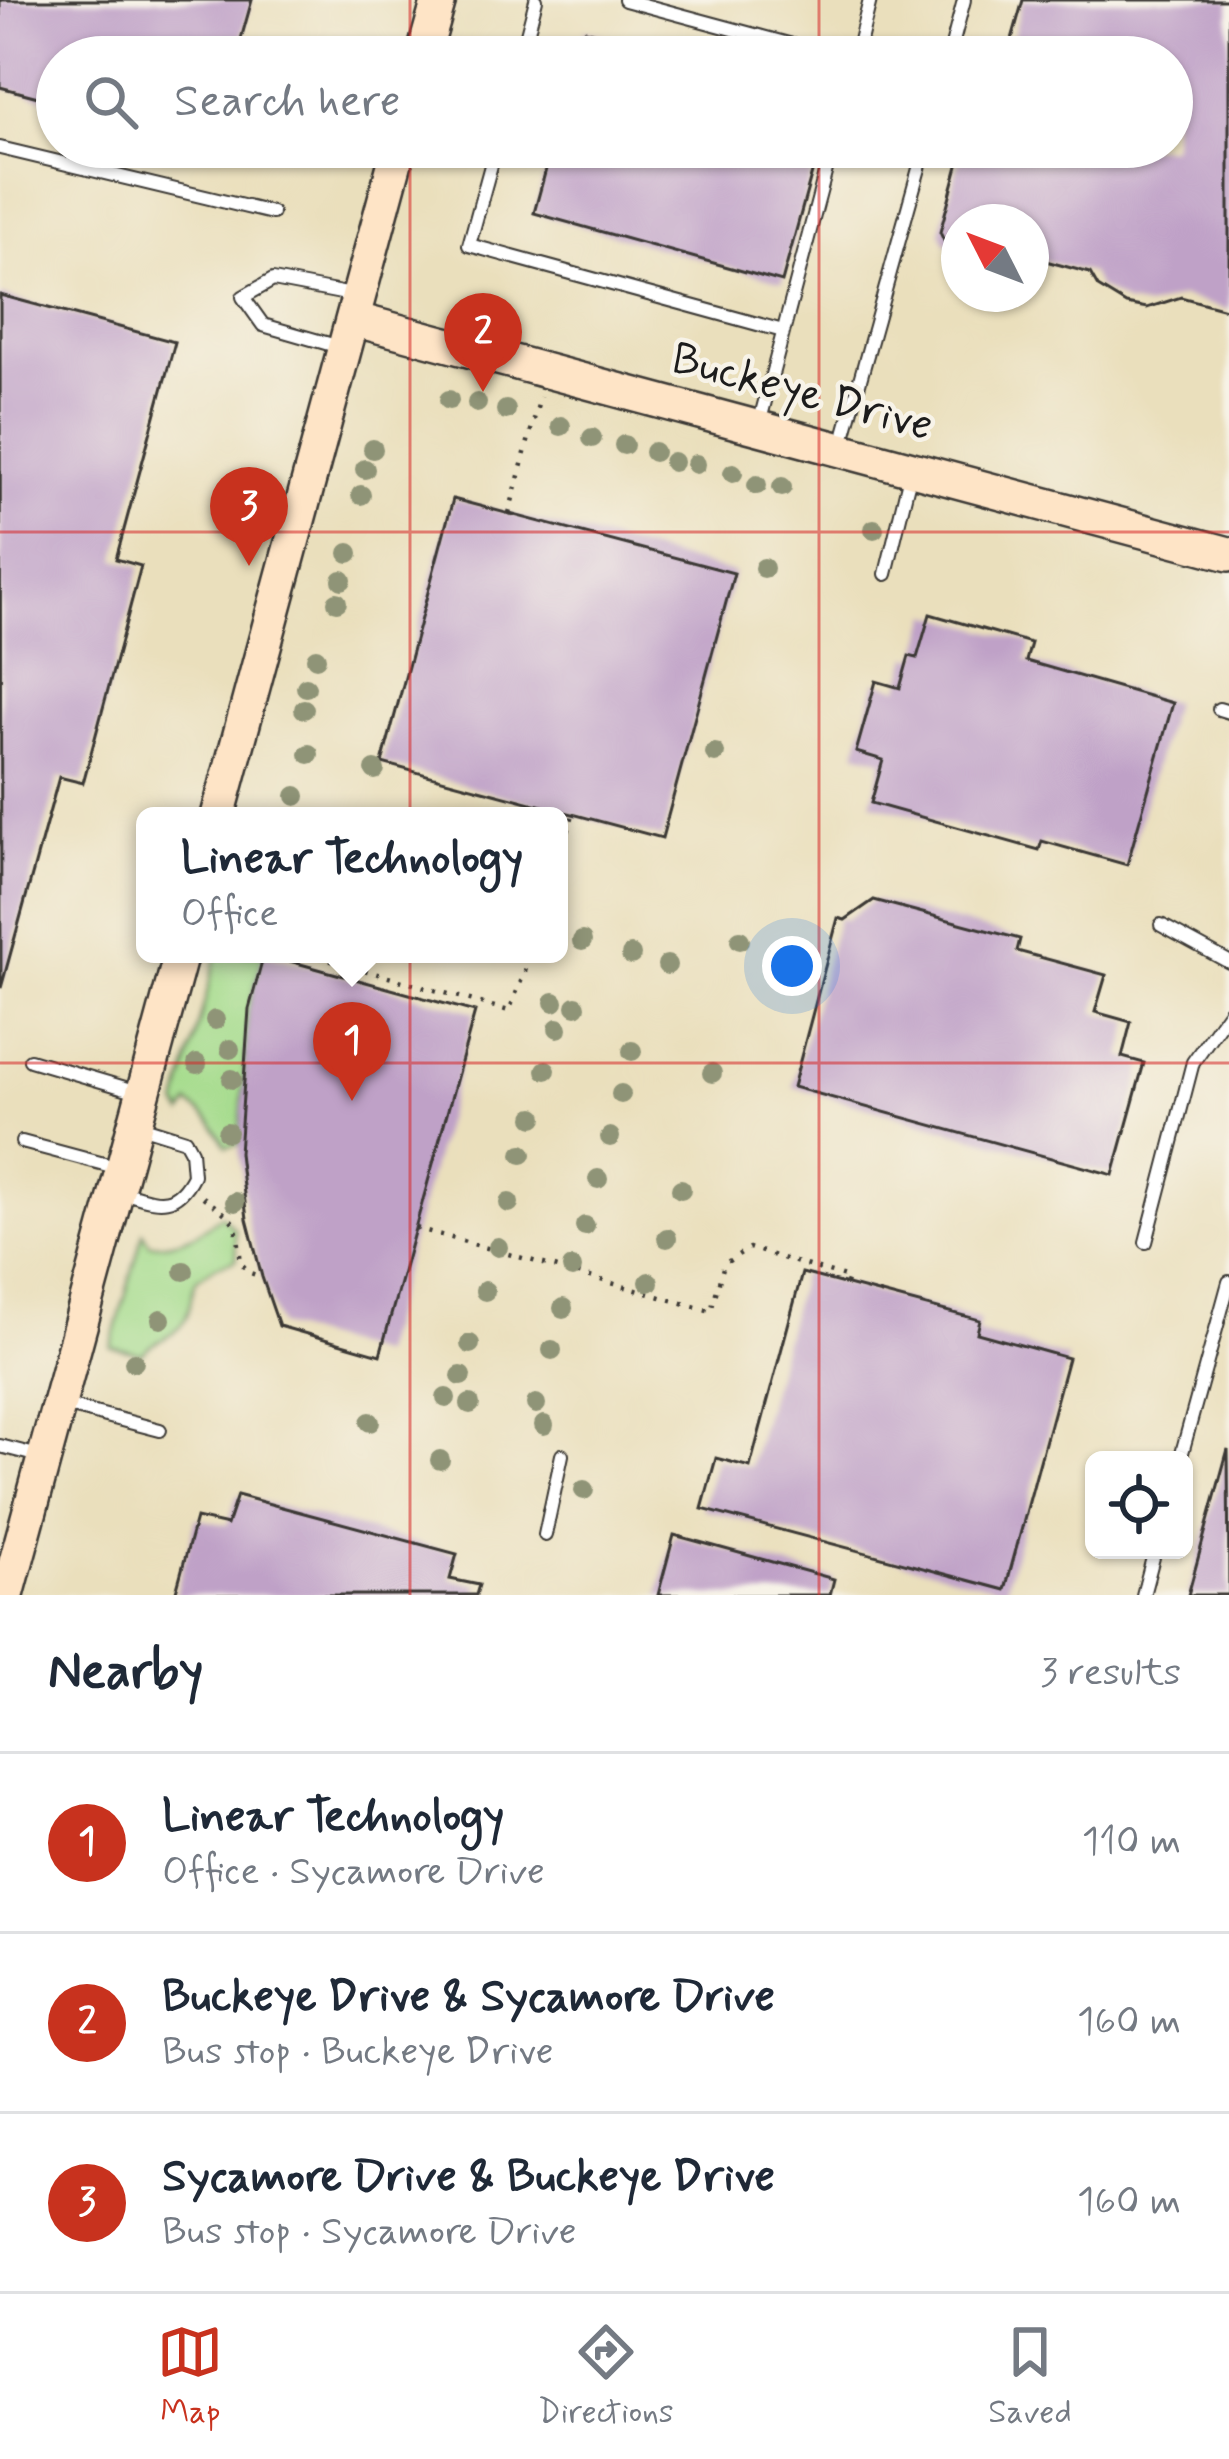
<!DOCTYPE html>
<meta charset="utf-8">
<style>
:root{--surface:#fff;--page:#f6f6f7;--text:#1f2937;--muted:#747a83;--line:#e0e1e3;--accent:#c8321e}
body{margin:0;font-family:Mynerve,sans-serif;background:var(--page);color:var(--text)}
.controls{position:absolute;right:36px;bottom:36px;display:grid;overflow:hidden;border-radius:18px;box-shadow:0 3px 9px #0004}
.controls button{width:108px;height:108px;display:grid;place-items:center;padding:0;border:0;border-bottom:3px solid var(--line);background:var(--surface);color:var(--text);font:60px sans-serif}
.compass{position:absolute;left:941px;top:204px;width:108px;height:108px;border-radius:50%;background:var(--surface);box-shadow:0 3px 9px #0004;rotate:312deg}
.you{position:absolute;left:792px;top:966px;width:42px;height:42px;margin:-30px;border:9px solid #fff;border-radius:50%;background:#1a73e8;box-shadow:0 0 0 18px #1a73e833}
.badge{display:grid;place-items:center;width:78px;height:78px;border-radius:50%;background:var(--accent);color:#fff;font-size:39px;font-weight:700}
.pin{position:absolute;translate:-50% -99px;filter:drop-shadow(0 3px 6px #0008)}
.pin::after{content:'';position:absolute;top:63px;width:42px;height:36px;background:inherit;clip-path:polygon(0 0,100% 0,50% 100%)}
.popup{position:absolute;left:136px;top:807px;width:432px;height:156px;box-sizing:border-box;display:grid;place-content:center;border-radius:18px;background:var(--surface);filter:drop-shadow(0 3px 9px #0005);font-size:39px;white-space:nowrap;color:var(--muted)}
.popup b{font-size:45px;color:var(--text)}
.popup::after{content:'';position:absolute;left:50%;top:100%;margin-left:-24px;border:24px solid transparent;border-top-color:var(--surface)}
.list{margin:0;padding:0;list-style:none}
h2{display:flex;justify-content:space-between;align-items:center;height:156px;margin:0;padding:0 48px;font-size:51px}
h2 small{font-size:39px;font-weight:400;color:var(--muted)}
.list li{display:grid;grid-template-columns:78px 1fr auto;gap:36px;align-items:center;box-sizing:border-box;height:180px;padding:0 48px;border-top:3px solid var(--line)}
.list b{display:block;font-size:45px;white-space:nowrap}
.list p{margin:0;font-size:39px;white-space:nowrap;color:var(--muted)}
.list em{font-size:39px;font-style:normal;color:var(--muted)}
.icon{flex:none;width:66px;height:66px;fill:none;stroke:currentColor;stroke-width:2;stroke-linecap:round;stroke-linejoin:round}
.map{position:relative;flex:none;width:1229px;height:1595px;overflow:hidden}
.search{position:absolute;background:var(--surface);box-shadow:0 3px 9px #0004;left:36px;right:36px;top:36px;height:132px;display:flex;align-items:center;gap:30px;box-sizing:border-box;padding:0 42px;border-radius:66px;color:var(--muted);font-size:45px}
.sheet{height:696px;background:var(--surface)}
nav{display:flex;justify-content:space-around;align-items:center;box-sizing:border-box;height:168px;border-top:3px solid var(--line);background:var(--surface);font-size:33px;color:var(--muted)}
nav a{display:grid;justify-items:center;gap:6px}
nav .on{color:var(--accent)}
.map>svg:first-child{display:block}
.green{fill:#a6dc8d;stroke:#617c54;stroke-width:3}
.building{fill:#bfa1c7}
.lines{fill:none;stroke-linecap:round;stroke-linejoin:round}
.lane-casing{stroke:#3b3934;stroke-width:16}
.secondary-casing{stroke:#3b3934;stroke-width:38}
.path{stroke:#3b3934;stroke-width:4.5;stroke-dasharray:3 9;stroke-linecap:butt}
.lane{stroke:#fff;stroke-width:12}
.secondary{stroke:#fee4c6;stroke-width:33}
.tree{fill:#8f9477}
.grid{fill:none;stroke:#d62828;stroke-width:3;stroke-opacity:0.55}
.labels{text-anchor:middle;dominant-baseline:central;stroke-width:9;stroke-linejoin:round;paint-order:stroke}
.street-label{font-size:45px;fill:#1c1c1c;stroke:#f7f3e8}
</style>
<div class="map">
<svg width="1229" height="1595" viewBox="0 0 1229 1595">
<rect width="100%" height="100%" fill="#f7f3e8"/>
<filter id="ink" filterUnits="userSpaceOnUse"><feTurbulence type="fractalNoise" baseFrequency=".00833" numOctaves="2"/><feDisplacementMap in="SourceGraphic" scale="24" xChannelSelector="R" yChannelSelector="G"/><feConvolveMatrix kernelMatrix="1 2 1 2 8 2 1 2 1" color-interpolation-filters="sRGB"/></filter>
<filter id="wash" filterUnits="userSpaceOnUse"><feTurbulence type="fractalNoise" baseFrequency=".004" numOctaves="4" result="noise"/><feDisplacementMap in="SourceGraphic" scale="48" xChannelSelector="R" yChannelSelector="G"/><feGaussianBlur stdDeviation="2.7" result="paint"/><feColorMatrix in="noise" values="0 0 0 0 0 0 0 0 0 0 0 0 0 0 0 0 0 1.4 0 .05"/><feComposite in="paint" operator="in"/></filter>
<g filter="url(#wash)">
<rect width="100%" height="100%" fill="#eadfbc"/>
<g class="green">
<polygon points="217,954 264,954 249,1009 239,1144 226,1147 212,1122 190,1104 183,1114 178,1104"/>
<path d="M221,1215L235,1230L236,1260L216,1266L197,1279C189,1293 192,1312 182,1325C171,1339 153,1340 142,1354L111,1347L143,1233L150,1244C180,1244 199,1235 221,1215Z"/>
</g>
<g id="blocks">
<g class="building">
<polygon points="0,0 252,0 236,57 57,57 57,102 0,87"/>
<polygon points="1023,0 1229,0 1229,310 1181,297 1147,308 1126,304 1098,287 1090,273 1031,257 1031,222 959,222 959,249 945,243 940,232 963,147 1172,147 1172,57 1007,57"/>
<polygon points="585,30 676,56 676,57 577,57"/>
<polygon points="552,147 819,147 782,282 534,213"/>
<polygon points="0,295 175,342 116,559 141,566 83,783 59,777 1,988"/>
<polygon points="453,499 734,573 662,838 382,763"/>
<polygon points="930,614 1031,643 1026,661 1173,703 1127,865 1042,841 1039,850 871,803 883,760 856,752 876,681 900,688 909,656 917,658"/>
<polygon points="874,900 1020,939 1017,951 1106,975 1095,1012 1131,1022 1122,1057 1144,1063 1113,1175 793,1087 838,918 845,920"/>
<polygon points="264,954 475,1012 380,1355 279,1326 262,1277 247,1219 239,1153 249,1009"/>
<polygon points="802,1273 980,1320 977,1333 1068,1358 1005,1590 702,1509 716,1458 750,1467"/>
<polygon points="1228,1449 1229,1595 1188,1595"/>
<polygon points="237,1495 457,1554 450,1579 479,1585 476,1595 175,1595 196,1518 227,1525"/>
<polygon points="674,1535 834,1579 830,1595 658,1595"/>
</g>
</g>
</g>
<g filter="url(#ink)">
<use href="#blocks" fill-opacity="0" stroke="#3b3934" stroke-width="3"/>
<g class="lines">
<defs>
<g id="lane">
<polyline points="625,0 837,57"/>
<polyline points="521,57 536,0"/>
<polyline points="856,57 870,0"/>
<polyline points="949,57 964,0"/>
<polyline points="496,147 469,245 783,331"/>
<polyline points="0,148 272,213"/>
<polyline points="343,348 263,325 243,297 273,280 357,296"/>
<polyline points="759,424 832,147"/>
<polyline points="841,448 925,147"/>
<polyline points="886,574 911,471"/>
<polyline points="1219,709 1229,712"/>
<polyline points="1161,925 1229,962"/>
<polyline points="30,1060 142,1093"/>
<polyline points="22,1142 119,1168"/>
<path d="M118,1191C153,1200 173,1214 193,1175L191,1151L185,1140L137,1125"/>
<polyline points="1146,1242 1193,1062 1229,1011"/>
<polyline points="60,1404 160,1430"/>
<polyline points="0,1446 43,1457"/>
<polyline points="1180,1460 1229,1282"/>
<polyline points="545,1535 562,1455"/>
<polyline points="1143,1595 1155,1550"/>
</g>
<g id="secondary">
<polyline points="423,57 439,0"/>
<polyline points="353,319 1229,554"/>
<polyline points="218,816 399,147"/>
<polyline points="7,1595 181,954"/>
</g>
</defs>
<use href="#lane" class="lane-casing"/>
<use href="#secondary" class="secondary-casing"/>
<g class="path">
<polyline points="509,513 540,397"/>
<polyline points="559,866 573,814"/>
<polyline points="307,954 509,1011 532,954"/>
<path d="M203,1197C239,1224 236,1219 241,1263L250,1273L262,1277"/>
<polyline points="416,1228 711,1311 724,1264 749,1248 848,1278 846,1284"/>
</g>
<use href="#lane" class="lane"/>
<use href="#secondary" class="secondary"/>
</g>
<g class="tree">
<circle cx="449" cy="400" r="10"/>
<circle cx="477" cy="403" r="10"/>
<circle cx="506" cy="410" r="10"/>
<circle cx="561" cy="426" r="10"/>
<circle cx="592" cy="438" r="10"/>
<circle cx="624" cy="445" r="10"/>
<circle cx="373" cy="449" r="10"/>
<circle cx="654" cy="452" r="10"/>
<circle cx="673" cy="462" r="10"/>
<circle cx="696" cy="464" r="10"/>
<circle cx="365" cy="469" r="10"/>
<circle cx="733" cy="473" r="10"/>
<circle cx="757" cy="485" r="10"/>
<circle cx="782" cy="487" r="10"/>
<circle cx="361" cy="495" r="10"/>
<circle cx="874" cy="529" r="10"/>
<circle cx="349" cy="553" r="10"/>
<circle cx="764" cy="568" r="10"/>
<circle cx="342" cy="580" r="10"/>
<circle cx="337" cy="602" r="10"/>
<circle cx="316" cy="658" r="10"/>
<circle cx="306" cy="687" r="10"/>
<circle cx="304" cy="709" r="10"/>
<circle cx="715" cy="753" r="10"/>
<circle cx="309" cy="754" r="10"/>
<circle cx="375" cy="770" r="10"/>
<circle cx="296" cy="796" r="10"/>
<circle cx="740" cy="940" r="10"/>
<circle cx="582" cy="941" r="10"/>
<circle cx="631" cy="955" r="10"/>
<circle cx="667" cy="965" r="10"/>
<circle cx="554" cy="1002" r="10"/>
<circle cx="576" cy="1006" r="10"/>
<circle cx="215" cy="1020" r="10"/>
<circle cx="558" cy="1028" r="10"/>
<circle cx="230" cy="1049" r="10"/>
<circle cx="632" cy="1051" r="10"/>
<circle cx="197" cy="1064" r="10"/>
<circle cx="546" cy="1070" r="10"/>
<circle cx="712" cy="1073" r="10"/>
<circle cx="232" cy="1079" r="10"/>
<circle cx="621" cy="1094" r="10"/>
<circle cx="534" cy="1117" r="10"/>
<circle cx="227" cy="1132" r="10"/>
<circle cx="610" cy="1137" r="10"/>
<circle cx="522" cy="1154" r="10"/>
<circle cx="598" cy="1179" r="10"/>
<circle cx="681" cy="1189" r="10"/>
<circle cx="235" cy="1202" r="10"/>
<circle cx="509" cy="1203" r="10"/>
<circle cx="585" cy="1226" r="10"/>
<circle cx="667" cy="1238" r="10"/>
<circle cx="498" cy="1247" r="10"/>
<circle cx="572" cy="1268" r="10"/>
<circle cx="184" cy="1271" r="10"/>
<circle cx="649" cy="1282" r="10"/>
<circle cx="485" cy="1291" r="10"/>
<circle cx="563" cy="1308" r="10"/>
<circle cx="161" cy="1319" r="10"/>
<circle cx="470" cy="1344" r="10"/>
<circle cx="552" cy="1350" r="10"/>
<circle cx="134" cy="1362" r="10"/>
<circle cx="461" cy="1376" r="10"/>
<circle cx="446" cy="1398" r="10"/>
<circle cx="470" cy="1404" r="10"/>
<circle cx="536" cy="1404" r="10"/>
<circle cx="370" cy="1422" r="10"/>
<circle cx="544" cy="1425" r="10"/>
<circle cx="440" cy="1460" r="10"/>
<circle cx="584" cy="1490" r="10"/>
</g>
</g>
<path class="grid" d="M410,0V57M819,0V57M410,147V1595M819,147V1595M0,532H1229M0,1063H1229"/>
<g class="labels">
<g class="street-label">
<text transform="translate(802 393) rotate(15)">Buckeye Drive</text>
</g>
</g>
</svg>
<div class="controls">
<button><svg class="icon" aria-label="locate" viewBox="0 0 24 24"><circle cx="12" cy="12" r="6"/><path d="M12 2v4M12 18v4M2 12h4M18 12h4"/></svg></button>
</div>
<svg class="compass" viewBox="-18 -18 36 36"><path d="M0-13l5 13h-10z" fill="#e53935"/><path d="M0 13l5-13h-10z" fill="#747a83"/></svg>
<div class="you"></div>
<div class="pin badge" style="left:352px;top:1101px">1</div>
<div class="popup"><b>Linear Technology</b>Office</div>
<div class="pin badge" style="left:483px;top:392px">2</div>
<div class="pin badge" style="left:249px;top:566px">3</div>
<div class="search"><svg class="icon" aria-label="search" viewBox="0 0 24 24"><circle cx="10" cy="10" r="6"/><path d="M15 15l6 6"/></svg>Search here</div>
</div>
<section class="sheet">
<h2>Nearby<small>3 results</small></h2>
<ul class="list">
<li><span class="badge">1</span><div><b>Linear Technology</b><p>Office · Sycamore Drive</p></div><em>110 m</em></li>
<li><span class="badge">2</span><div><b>Buckeye Drive &amp; Sycamore Drive</b><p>Bus stop · Buckeye Drive</p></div><em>160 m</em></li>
<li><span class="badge">3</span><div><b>Sycamore Drive &amp; Buckeye Drive</b><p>Bus stop · Sycamore Drive</p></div><em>160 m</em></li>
</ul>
</section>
<nav>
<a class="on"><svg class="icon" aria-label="map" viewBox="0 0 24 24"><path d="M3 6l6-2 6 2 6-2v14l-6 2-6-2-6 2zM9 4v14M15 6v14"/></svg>Map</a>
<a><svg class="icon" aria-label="directions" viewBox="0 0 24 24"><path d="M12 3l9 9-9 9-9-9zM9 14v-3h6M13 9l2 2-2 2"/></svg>Directions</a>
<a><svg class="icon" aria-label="saved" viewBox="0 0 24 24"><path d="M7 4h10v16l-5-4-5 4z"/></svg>Saved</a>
</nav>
